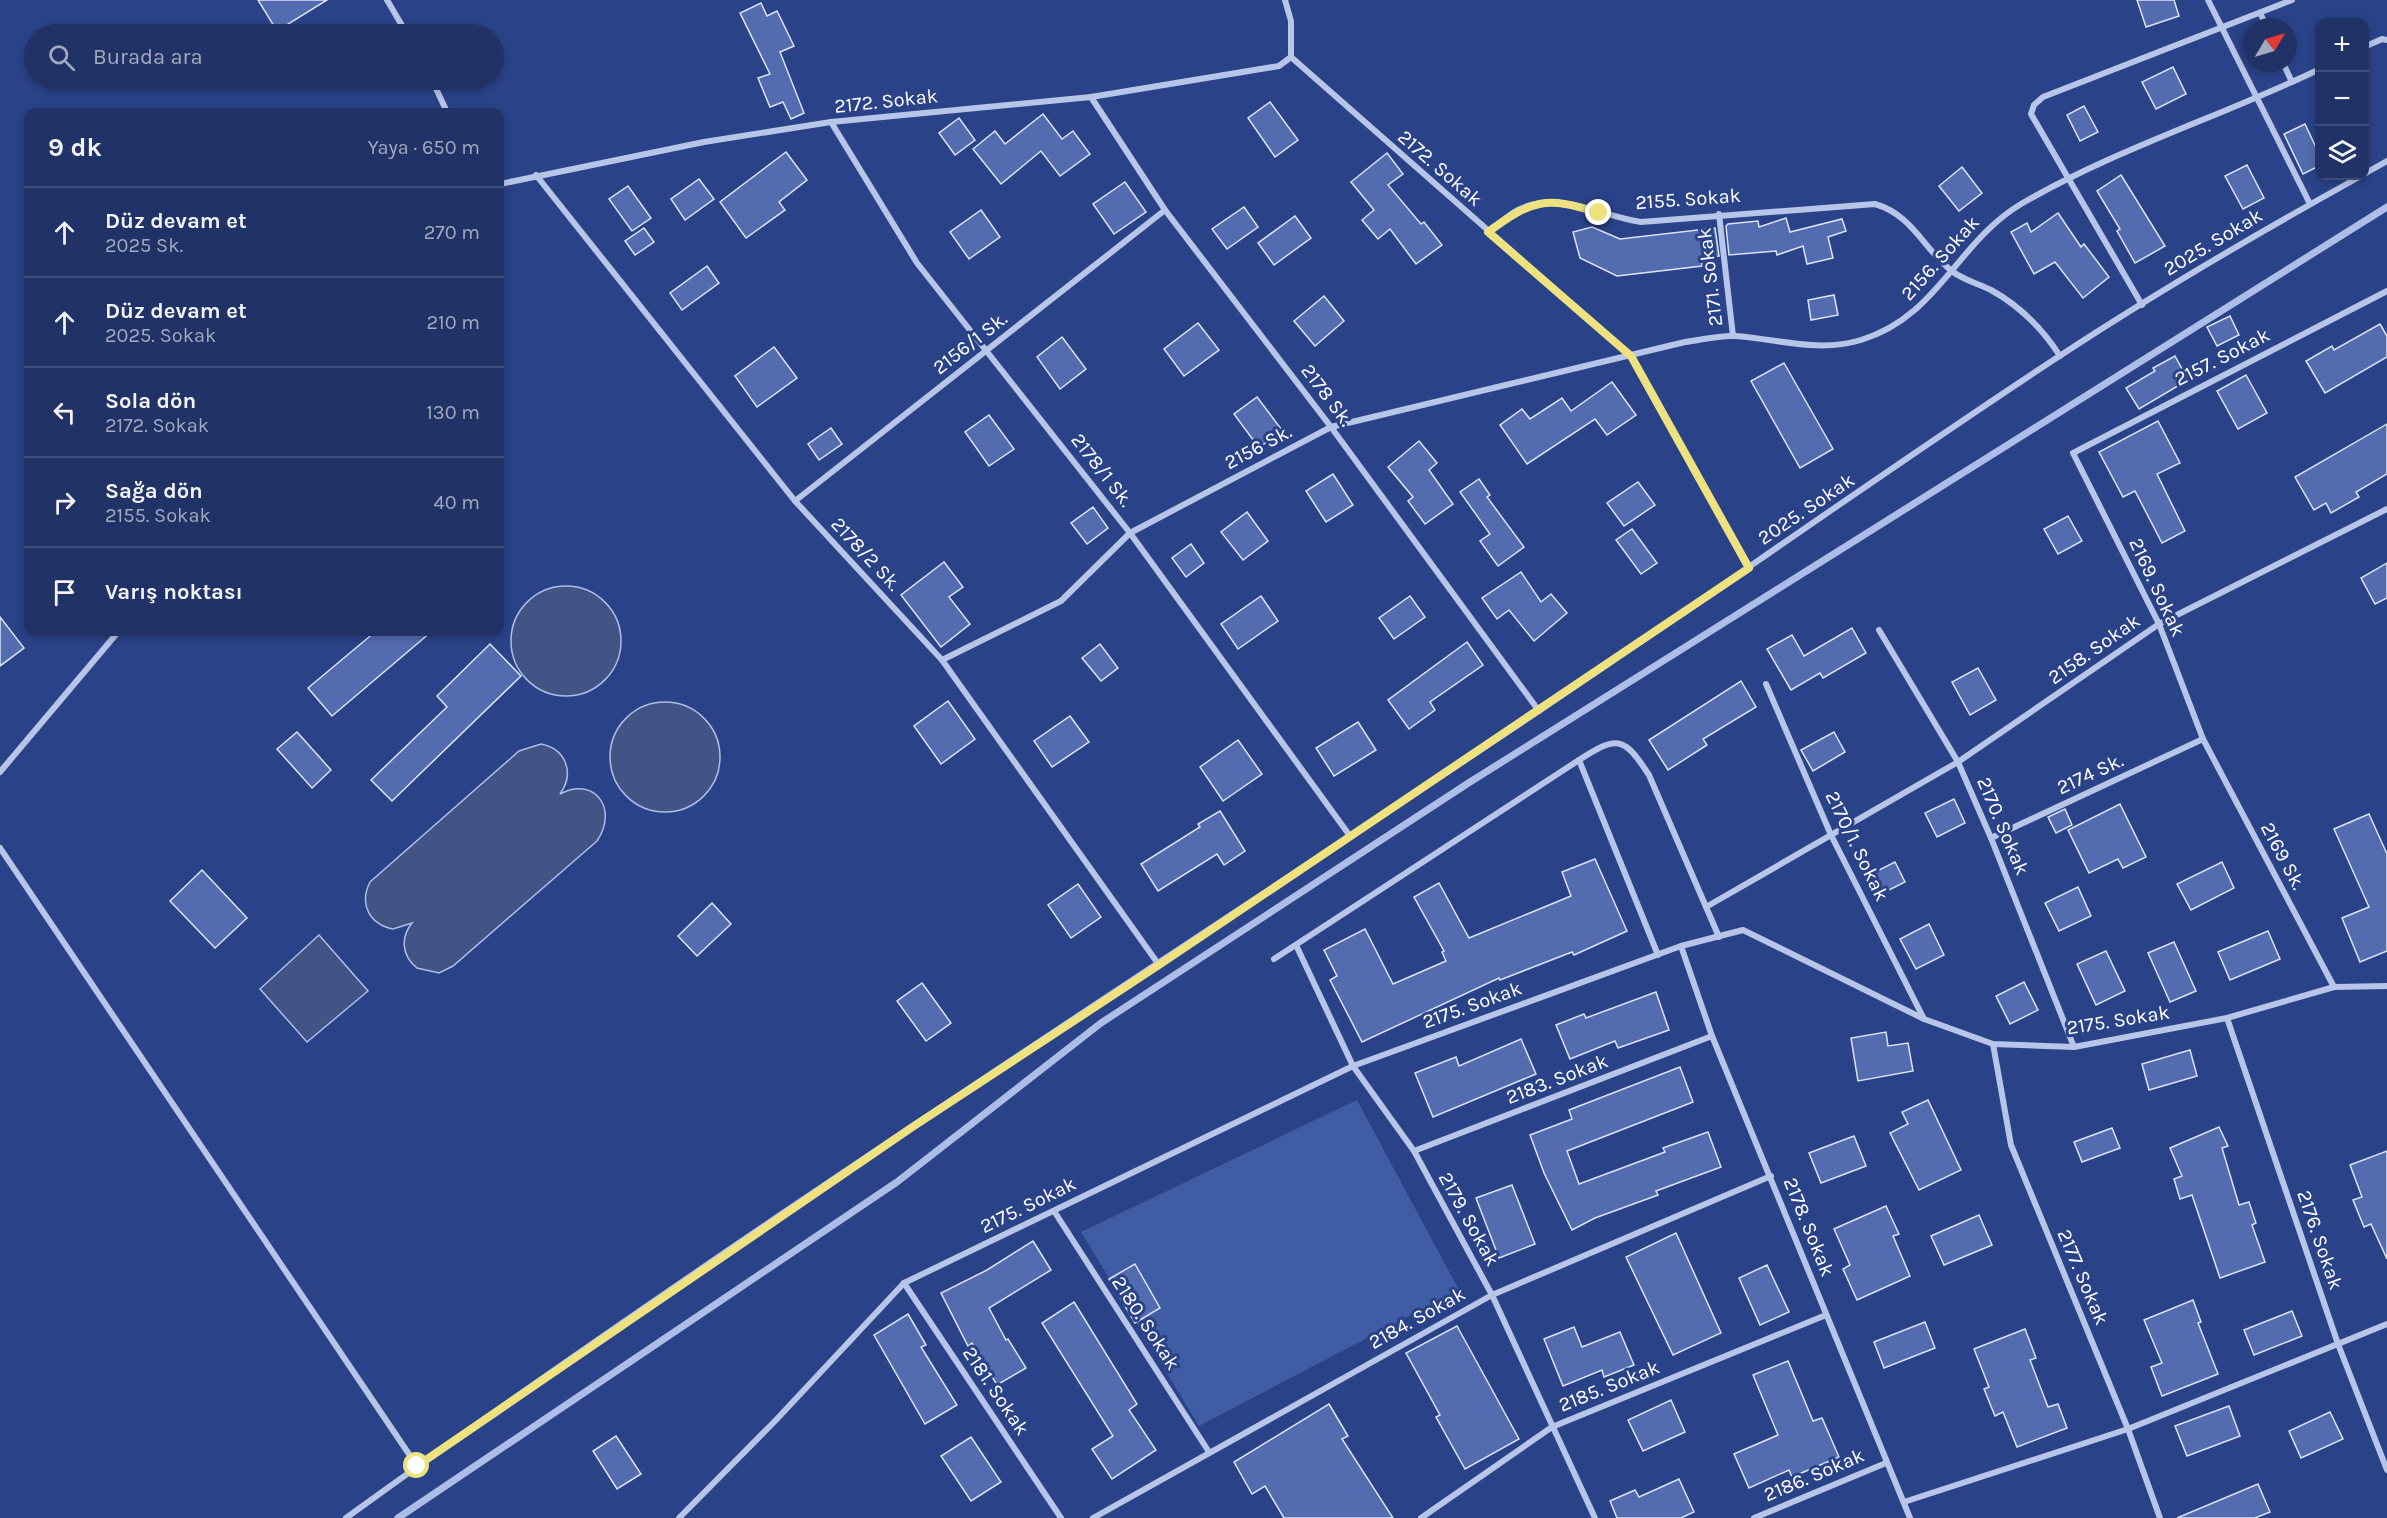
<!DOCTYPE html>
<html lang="tr">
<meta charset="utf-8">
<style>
:root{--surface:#203266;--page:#2d3e6f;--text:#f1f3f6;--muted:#a2aabf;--line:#3d4d7a}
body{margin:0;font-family:Karla,sans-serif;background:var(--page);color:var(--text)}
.controls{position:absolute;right:18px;top:18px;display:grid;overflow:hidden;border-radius:12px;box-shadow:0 3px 9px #0003}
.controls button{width:54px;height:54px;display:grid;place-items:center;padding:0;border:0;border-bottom:2px solid var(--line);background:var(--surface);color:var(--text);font:30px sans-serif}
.compass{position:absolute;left:2243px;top:18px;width:54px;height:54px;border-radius:50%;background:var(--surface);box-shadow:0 3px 9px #0003;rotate:52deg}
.stop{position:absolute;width:18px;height:18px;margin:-14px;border:4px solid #eee17f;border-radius:50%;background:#fff}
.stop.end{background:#eee17f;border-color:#fff;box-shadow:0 2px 6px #0008}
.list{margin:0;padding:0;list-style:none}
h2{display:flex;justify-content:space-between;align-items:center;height:78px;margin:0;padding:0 24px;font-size:26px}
h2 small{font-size:20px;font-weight:400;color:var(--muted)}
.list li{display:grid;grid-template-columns:39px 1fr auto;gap:18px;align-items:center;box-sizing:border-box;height:90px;padding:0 24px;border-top:2px solid var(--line)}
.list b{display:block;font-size:22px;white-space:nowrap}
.list p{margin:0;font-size:20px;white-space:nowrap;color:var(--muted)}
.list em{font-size:20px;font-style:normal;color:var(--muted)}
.icon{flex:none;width:33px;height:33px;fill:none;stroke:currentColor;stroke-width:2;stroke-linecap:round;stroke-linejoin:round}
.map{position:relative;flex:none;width:2387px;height:1518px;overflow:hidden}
.search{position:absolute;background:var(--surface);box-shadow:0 3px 9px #0003;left:24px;top:24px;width:480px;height:66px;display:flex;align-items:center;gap:15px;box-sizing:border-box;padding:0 21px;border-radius:33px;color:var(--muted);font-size:22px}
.panel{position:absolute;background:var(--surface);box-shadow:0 3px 9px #0003;left:24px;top:108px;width:480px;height:528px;border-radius:12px}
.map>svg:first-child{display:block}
.green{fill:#3f5ca4}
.water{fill:#425486;stroke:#acbee8;stroke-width:1.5}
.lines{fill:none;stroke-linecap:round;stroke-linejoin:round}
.stream{stroke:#acbee8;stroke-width:7}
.building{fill:#536caf;stroke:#dbe3f7;stroke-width:1.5}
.street{stroke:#b7c5e8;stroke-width:6}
.route{stroke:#eee17f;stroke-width:8}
.labels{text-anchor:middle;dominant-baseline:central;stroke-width:6;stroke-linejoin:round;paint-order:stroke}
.street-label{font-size:20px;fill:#fff;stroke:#2a4388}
</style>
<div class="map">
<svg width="2387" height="1518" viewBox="0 0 2387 1518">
<rect width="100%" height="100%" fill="#2a4388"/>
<polygon class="green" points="1357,1100 1459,1290 1199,1426 1081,1232"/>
<g class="water">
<circle cx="566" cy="641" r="55"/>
<circle cx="665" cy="757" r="55"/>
<path d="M541,744C566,749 575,773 560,794C594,776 619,808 597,841L453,966L439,973L417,968C402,956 400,938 412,923L393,929C369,924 359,904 370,882L519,751Z"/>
<polygon points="319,935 368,991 307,1042 260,989"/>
</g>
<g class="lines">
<polyline class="stream" points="398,1518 897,1182 1101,1023 1470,782 2387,207"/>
</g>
<g class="building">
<polygon points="258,0 327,0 277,31"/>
<polygon points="2137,0 2174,0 2179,16 2146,27"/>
<polygon points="761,3 767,16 777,11 794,46 780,52 804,113 791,119 783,102 770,107 758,78 770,74 740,13"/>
<polygon points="2173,67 2186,94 2156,109 2142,82"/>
<polygon points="1270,102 1298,140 1275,157 1248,118"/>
<polygon points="2084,106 2098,132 2080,141 2067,115"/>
<polygon points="1043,114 1062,139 1073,131 1090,154 1060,176 1041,151 1001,184 973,149 995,131 1005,144"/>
<polygon points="959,118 975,140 955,155 939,133"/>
<polygon points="2305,124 2319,154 2319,166 2303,174 2284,134"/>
<polygon points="786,152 807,180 779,202 785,210 746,238 720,202"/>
<polygon points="1387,153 1403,174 1388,185 1421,224 1424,222 1442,245 1416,264 1390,229 1378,239 1362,220 1374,210 1351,182"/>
<polygon points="2247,165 2264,198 2243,209 2225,176"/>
<polygon points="1962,167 1982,193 1959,211 1939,186"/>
<polygon points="2121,175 2165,246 2135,263 2117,231 2120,229 2097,191"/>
<polygon points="699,179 714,199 685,220 671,199"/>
<polygon points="1125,182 1146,212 1114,234 1093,204"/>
<polygon points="628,186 651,218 632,231 609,199"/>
<polygon points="1244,207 1258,227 1227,249 1212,229"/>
<polygon points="981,210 1000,237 969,259 950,232"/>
<polygon points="2058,213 2081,247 2084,244 2109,277 2083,298 2055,262 2034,274 2011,232 2027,223 2031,232"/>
<polygon points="1295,216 1311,238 1274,265 1258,243"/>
<polygon points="1786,218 1790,232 1842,219 1846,231 1828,237 1833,258 1807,264 1803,246 1777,255 1776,251 1729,255 1726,226 1728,224 1758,221 1759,227"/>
<polygon points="1592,227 1620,239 1715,228 1719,256 1701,258 1702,266 1617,276 1580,258 1573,232"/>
<polygon points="644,228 654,242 635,255 625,241"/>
<polygon points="707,266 719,283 682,310 670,293"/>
<polygon points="1834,295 1838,315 1811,320 1808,300"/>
<polygon points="1324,296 1344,321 1315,346 1294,321"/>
<polygon points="2230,316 2239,335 2217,346 2207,327"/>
<polygon points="1198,323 1219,350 1184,376 1164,349"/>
<polygon points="2380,324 2387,336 2387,357 2325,393 2306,361 2332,346 2334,350"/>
<polygon points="1062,337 1086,369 1060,389 1037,357"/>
<polygon points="774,347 797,378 757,407 735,376"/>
<polygon points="2175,356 2188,380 2139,409 2126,388 2155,371 2153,368"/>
<polygon points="1784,363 1833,449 1800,468 1751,381"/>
<polygon points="2246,375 2267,413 2238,429 2217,391"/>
<polygon points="1612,382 1636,415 1607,435 1595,419 1527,464 1500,425 1522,409 1530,419 1562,398 1571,411"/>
<polygon points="1257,397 1282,430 1259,448 1234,414"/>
<polygon points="989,415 1014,449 989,466 965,432"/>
<polygon points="2158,421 2180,463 2157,474 2185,531 2162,543 2135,491 2123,497 2099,452"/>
<polygon points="2387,424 2387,474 2356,492 2359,497 2331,513 2326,503 2314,510 2295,477"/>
<polygon points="831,428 842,444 819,460 808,444"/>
<polygon points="1419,441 1437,463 1429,470 1453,504 1425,524 1408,501 1413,497 1388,467"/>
<polygon points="1333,474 1353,505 1326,522 1306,491"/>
<polygon points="1479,479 1490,495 1487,497 1524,547 1498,566 1480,541 1490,534 1460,492"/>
<polygon points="1638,482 1655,505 1624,526 1607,503"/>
<polygon points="1093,507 1108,528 1087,544 1071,523"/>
<polygon points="1247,512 1268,541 1243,560 1221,532"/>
<polygon points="2068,516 2082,541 2058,554 2044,529"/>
<polygon points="1632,529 1657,563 1641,574 1616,540"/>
<polygon points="1191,544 1204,563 1186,577 1172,558"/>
<polygon points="944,562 963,587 949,597 970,624 941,647 901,595"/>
<polygon points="2387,563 2387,598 2375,604 2361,578"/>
<polygon points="1521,572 1541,602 1551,594 1567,613 1534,641 1509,610 1497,619 1482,598"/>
<polygon points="1261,596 1278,621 1238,649 1221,624"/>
<polygon points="1410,596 1425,617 1394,639 1379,618"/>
<polygon points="0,617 24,648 0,666"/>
<polygon points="1852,628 1866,653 1823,678 1820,673 1791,690 1767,649 1792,635 1804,656"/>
<polygon points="375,632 431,632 332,716 308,688"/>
<polygon points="1467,642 1483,665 1430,702 1435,710 1409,729 1388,700"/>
<polygon points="490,644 521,676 392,801 371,780 447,707 437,696"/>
<polygon points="1100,644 1118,668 1101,681 1082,658"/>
<polygon points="1978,668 1996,700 1970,715 1952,682"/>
<polygon points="1741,681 1756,707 1703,739 1707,745 1668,770 1649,740"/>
<polygon points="948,701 975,739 941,764 914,726"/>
<polygon points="1070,716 1089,742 1052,767 1034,741"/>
<polygon points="1358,722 1376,750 1334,776 1316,748"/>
<polygon points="297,732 331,770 312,788 277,749"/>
<polygon points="1834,732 1845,752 1813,771 1801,750"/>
<polygon points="1238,740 1262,774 1223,801 1200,767"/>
<polygon points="1954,799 1965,823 1937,837 1925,813"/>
<polygon points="2120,804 2146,857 2123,868 2118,859 2089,873 2068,830"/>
<polygon points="2065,809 2072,825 2056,833 2048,817"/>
<polygon points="1220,811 1245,851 1224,865 1217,854 1158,891 1141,864 1200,827 1198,824"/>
<polygon points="2369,814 2387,854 2387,951 2360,962 2342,918 2369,907 2334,829"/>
<polygon points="1595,859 1627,931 1574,955 1572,952 1500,980 1499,978 1362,1042 1330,980 1337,976 1324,950 1365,929 1393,984 1446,961 1442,952 1444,951 1414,897 1439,883 1469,938 1571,896 1562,872"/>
<polygon points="1895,862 1905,882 1881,894 1871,874"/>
<polygon points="2222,862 2234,888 2191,910 2177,884"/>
<polygon points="202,870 247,918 215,948 170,901"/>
<polygon points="1078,884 1101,917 1071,938 1048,905"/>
<polygon points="2078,887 2091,916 2059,931 2045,903"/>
<polygon points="712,903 731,924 697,956 678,936"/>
<polygon points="1929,924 1944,955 1916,969 1900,939"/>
<polygon points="2268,931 2280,959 2230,980 2218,952"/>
<polygon points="2174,942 2196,991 2170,1002 2148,953"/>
<polygon points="2106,951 2125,991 2096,1005 2077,964"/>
<polygon points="2024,982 2038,1010 2010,1024 1996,996"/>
<polygon points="922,983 951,1023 926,1041 897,1001"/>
<polygon points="1656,992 1669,1030 1618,1048 1615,1041 1570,1059 1556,1025 1584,1014 1586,1018"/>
<polygon points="1886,1032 1888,1046 1908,1043 1913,1071 1858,1081 1851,1038"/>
<polygon points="1521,1039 1536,1074 1433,1117 1415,1073 1456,1057 1459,1066"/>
<polygon points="2190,1050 2197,1076 2149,1090 2142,1064"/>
<polygon points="1680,1067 1693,1102 1567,1151 1579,1184 1665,1152 1663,1148 1708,1132 1721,1167 1656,1191 1658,1195 1595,1218 1572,1230 1544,1173 1530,1135 1572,1119 1569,1110"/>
<polygon points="1928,1100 1961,1170 1919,1190 1890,1133 1908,1124 1902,1112"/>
<polygon points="2219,1127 2228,1146 2222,1148 2239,1205 2249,1202 2256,1223 2252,1225 2265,1262 2220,1278 2192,1195 2180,1199 2174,1179 2182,1176 2170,1148"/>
<polygon points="2112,1128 2120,1148 2082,1162 2074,1142"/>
<polygon points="1854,1136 1866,1166 1821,1183 1809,1153"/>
<polygon points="2387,1151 2387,1259 2371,1224 2364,1227 2353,1200 2362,1197 2350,1165"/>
<polygon points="1512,1185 1535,1244 1499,1258 1476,1198"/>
<polygon points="1886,1206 1899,1234 1893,1236 1910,1276 1857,1300 1843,1269 1850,1265 1834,1229"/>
<polygon points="1979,1215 1992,1245 1944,1265 1931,1236"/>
<polygon points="1676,1233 1721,1333 1673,1355 1626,1257"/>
<polygon points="1033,1241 1051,1270 989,1308 1006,1340 1008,1339 1026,1368 997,1385 972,1343 968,1346 941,1293 987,1270"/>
<polygon points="1135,1264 1160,1308 1135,1323 1109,1279"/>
<polygon points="1767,1265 1789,1312 1760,1325 1739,1278"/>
<polygon points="2193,1300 2201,1322 2198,1323 2218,1374 2162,1396 2151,1367 2162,1363 2144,1320"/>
<polygon points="1074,1302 1137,1404 1129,1410 1156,1450 1112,1479 1092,1449 1113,1436 1042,1323"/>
<polygon points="2292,1311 2302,1336 2254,1355 2244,1330"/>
<polygon points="908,1314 926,1345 921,1347 957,1405 925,1424 874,1335"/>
<polygon points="1925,1322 1935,1348 1884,1368 1874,1342"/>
<polygon points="1457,1326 1519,1439 1465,1469 1436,1417 1440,1415 1406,1353"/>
<polygon points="1574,1327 1582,1347 1620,1332 1634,1365 1604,1377 1602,1370 1563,1386 1544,1339"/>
<polygon points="2025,1329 2036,1358 2030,1360 2048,1407 2058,1404 2067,1428 2017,1447 2003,1412 1995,1416 1984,1389 1989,1387 1974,1349"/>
<polygon points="1788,1361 1813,1421 1822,1418 1839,1457 1792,1477 1789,1470 1749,1488 1734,1454 1778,1435 1753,1375"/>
<polygon points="1671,1400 1685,1432 1643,1451 1628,1420"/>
<polygon points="1329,1404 1348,1436 1342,1439 1393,1518 1284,1518 1265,1486 1252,1494 1234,1462"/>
<polygon points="2229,1406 2240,1436 2187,1456 2175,1426"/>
<polygon points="2330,1412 2343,1439 2301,1458 2289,1431"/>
<polygon points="616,1436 641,1474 617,1489 593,1451"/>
<polygon points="971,1437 1001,1482 971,1501 941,1456"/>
<polygon points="1679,1479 1694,1512 1681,1518 1617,1518 1610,1501 1635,1490 1639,1497"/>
<polygon points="2258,1484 2270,1512 2255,1518 2177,1518"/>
</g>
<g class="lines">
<g class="street">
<polyline points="387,0 407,34"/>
<polyline points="2208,0 2310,204"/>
<polyline points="2260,13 2267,27"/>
<polyline points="2364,47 2382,39 2387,40"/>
<polyline points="1291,57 1631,356 1749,568"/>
<polyline points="2283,63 2292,82"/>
<polyline points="432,80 447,112"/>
<polyline points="1091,97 1165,210 1331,427 1539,711"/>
<polyline points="831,122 917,263 1130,533 1350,836"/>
<polyline points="2364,174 2387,161"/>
<polyline points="536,175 795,501 942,660 1159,965"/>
<polyline points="500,184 704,142 831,122 1091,97 1279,66 1291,57 1291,21 1285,0"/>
<polyline points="1719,214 1733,336"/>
<path d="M1489,232C1498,225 1508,215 1518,210C1557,190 1601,216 1641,222L1875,204C1913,215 1924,250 1953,272C1964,280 1979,284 1991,290C2020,306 2042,328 2060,356"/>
<polyline points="2142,305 2031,114 2034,105 2043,97 2292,0"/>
<polyline points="795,501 1165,210"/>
<polyline points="1879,630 1958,762 1991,838 2074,1047"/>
<path d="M942,660L1061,601L1130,533L1331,427L1685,342C1701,340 1719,335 1735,336C1778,339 1818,353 1861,340C1938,317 1957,242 2021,204C2116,149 2222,116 2320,69"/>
<polyline points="1766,684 1831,835 1924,1019"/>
<polyline points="1579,760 1658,955"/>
<polyline points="0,772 118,632"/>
<polyline points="1991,838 2203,739"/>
<polyline points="0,848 417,1466"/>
<polyline points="1706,907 1958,762 2159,624 2387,509"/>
<polyline points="1296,945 1353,1066 1414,1151 1492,1295 1595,1518"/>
<polyline points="1681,946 1712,1036 1910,1518"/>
<path d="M1274,959L1579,760C1617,736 1623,735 1649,775L1719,937"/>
<polyline points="2334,987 2203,739 2159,624 2073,453 2387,291"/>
<polyline points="2227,1018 2338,1344 2387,1470"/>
<polyline points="1993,1044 2011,1145 2128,1429 2160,1518"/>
<polyline points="1414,1151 1712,1036"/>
<polyline points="1054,1211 1209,1452"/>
<polyline points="904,1283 1061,1518"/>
<polyline points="1904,1502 2128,1429 2387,1324"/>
<path d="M346,1518C727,1242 1124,987 1515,727C1697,605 1875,477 2058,357C2157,292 2258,233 2361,176"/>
<polyline points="679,1518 776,1420 904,1283 1353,1066 1681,946 1743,930 1924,1019 1993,1044 2074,1047 2227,1018 2334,987 2387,986"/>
<polyline points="1093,1518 1492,1295 1771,1176"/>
<polyline points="1421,1518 1552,1427 1826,1315"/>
<polyline points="1754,1518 1886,1463"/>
</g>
</g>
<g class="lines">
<path class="route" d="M417,1466L911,1128L1159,965L1749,568L1631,356L1488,232C1533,199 1546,196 1599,213"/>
</g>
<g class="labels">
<g class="street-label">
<text transform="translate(886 101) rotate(-6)">2172. Sokak</text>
<text transform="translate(1440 168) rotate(41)">2172. Sokak</text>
<text transform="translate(1688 199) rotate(-4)">2155. Sokak</text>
<text transform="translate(2213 242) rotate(-31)">2025. Sokak</text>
<text transform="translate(1940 258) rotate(-48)">2156. Sokak</text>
<text transform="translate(1710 277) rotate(-97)">2171. Sokak</text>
<text transform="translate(970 343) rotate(-38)">2156/1 Sk.</text>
<text transform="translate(2222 357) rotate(-27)">2157. Sokak</text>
<text transform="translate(1327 395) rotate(53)">2178 Sk.</text>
<text transform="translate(1258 447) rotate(-28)">2156 Sk.</text>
<text transform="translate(1102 470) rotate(52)">2178/1 Sk.</text>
<text transform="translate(1806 509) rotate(-34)">2025. Sokak</text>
<text transform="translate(866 554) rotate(47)">2178/2 Sk.</text>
<text transform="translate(2157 587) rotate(65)">2169. Sokak</text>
<text transform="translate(2094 649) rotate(-35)">2158. Sokak</text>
<text transform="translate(2090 774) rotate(-25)">2174 Sk.</text>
<text transform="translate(2003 826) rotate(67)">2170. Sokak</text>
<text transform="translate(1857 846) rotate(64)">2170/1. Sokak</text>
<text transform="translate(2283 856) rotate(62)">2169 Sk.</text>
<text transform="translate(1472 1005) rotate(-20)">2175. Sokak</text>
<text transform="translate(2118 1020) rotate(-9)">2175. Sokak</text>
<text transform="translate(1557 1079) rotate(-21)">2183. Sokak</text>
<text transform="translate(1028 1205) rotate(-26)">2175. Sokak</text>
<text transform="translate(1469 1219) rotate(61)">2179. Sokak</text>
<text transform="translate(1809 1227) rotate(68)">2178. Sokak</text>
<text transform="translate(2320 1240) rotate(71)">2176. Sokak</text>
<text transform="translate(2083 1277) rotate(67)">2177. Sokak</text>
<text transform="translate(1417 1318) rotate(-29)">2184. Sokak</text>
<text transform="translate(1146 1323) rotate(57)">2180. Sokak</text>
<text transform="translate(1609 1386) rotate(-22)">2185. Sokak</text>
<text transform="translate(996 1391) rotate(56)">2181. Sokak</text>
<text transform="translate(1814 1475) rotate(-23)">2186. Sokak</text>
</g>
</g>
</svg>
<div class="controls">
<button>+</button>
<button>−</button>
<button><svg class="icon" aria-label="layers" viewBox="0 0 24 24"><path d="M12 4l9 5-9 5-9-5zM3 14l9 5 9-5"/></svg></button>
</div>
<svg class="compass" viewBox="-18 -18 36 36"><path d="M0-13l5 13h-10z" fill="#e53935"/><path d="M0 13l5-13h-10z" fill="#a2aabf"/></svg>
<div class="stop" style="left:417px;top:1466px"></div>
<div class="stop end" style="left:1599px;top:213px"></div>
<div class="search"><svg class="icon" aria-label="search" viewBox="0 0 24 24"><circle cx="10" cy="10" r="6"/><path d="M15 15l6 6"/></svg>Burada ara</div>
<section class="panel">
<h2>9 dk<small>Yaya · 650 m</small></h2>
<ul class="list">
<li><svg class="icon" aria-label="ahead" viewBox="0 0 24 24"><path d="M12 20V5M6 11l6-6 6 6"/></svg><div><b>Düz devam et</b><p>2025 Sk.</p></div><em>270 m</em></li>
<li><svg class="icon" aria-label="ahead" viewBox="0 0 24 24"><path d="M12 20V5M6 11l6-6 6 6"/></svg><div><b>Düz devam et</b><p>2025. Sokak</p></div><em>210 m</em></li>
<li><svg class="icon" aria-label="left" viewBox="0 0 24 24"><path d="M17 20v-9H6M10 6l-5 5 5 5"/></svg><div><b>Sola dön</b><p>2172. Sokak</p></div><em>130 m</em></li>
<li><svg class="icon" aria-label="right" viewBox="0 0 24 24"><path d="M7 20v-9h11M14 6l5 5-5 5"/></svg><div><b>Sağa dön</b><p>2155. Sokak</p></div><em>40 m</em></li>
<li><svg class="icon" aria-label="arrive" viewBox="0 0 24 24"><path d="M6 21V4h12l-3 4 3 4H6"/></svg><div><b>Varış noktası</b></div></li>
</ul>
</section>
</div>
